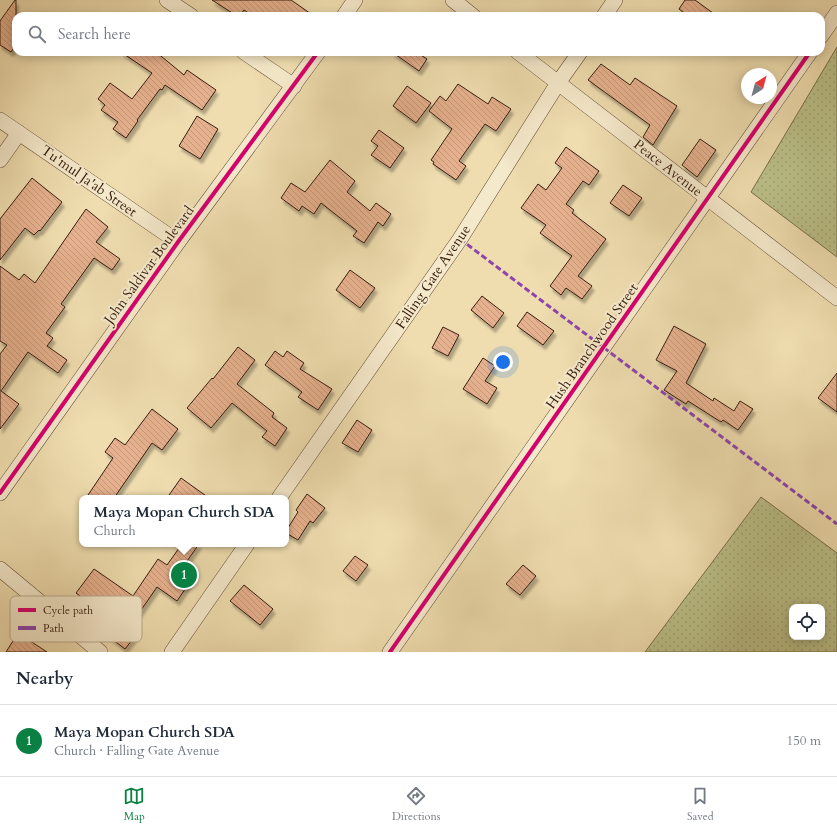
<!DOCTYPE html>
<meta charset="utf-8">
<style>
:root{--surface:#fff;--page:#f2f2f3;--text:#1f2937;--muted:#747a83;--line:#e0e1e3;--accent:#0b8043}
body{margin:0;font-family:Cardo,serif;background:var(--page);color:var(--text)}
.controls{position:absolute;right:12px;bottom:12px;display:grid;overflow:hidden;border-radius:8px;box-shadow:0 2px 10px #0003}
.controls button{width:36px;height:36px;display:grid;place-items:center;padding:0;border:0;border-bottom:1px solid var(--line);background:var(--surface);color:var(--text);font:20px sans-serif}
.compass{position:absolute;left:741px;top:68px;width:36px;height:36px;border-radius:50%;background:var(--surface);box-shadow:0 2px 10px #0003;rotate:36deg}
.you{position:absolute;left:503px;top:362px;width:14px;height:14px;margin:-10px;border:3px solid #fff;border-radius:50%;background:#1a73e8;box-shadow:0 0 0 6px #1a73e833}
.badge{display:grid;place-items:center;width:26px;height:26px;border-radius:50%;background:var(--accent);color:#fff;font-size:13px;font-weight:700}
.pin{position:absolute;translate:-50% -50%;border:2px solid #fff;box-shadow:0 1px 4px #0006}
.popup{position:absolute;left:79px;top:495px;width:210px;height:52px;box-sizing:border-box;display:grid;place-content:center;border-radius:8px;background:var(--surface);filter:drop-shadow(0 1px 3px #0005);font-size:13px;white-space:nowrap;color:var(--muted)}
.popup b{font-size:15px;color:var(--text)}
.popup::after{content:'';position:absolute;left:50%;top:100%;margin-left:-8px;border:8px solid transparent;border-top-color:var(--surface)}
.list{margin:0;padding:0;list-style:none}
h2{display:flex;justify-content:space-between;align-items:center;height:52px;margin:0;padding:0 16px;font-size:17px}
h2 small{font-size:13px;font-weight:400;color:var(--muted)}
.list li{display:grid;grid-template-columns:26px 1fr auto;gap:12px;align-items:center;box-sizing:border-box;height:72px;padding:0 16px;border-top:1px solid var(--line)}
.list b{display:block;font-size:15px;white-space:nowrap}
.list p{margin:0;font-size:13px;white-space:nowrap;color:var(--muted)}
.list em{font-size:13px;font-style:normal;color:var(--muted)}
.icon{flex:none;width:22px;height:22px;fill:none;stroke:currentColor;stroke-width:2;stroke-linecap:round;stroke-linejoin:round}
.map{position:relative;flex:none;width:837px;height:652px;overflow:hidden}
.search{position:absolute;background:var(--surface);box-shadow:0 2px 10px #0003;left:12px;right:12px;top:12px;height:44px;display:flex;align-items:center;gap:10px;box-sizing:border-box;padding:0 14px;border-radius:12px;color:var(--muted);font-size:15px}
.sheet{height:124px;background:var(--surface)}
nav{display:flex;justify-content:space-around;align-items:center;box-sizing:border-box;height:56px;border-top:1px solid var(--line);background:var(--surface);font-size:11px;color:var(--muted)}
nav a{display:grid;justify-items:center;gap:2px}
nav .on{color:var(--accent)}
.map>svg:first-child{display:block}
.green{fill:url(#green-dots);stroke:#796e4c;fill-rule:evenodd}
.building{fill:url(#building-back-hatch);stroke:#371d0e;filter:url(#shadow)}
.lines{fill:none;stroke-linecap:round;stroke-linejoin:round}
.street-casing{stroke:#654d36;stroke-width:16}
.street{stroke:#f5e9cb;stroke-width:15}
.quiet{stroke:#8e44ad;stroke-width:3;stroke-dasharray:6 3;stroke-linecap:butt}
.cycleway-casing{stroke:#f5e9cb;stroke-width:6}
.cycleway{stroke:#d6006c;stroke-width:4}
.labels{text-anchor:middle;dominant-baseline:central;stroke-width:4;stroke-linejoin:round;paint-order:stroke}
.street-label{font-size:14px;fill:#371d0e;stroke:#f5e9cb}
.key{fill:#f5e9cb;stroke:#bcac92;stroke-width:1}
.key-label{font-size:11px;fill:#371d0e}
</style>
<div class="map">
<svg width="837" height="652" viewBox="0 0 837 652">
<defs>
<pattern id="green-dots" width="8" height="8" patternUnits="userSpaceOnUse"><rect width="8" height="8" fill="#bbc089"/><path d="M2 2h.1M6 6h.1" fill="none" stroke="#a1a575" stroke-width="1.8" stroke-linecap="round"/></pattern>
<pattern id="building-back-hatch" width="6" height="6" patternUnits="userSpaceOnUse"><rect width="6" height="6" fill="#e6b18e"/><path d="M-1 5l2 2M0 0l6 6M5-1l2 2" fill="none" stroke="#c69879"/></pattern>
<filter id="shadow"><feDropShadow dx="2.5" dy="4.5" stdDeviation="1" flood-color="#0004"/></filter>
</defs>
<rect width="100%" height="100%" fill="#efddaf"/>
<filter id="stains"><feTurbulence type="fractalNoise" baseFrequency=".005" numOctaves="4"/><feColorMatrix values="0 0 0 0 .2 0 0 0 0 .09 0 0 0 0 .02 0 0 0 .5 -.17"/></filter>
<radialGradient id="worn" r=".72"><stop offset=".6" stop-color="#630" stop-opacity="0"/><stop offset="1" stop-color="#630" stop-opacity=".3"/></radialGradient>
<g class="green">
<polygon points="837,47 837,257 751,192"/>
<path d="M761,497L837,553V652H645ZM792,607H822V637H792Z"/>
</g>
<g class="building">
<polygon points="15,0 16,0 16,45 11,52 0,45 0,21"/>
<polygon points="212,0 291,0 314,16 253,16 244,10 239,16 237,16"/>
<polygon points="685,0 695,0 717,16 688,16 679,9"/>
<polygon points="121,52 156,52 184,75 187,70 216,90 202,110 165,85 162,90 160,89 137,120 138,121 126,138 113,129 118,122 101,110 105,105 98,99 110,83 132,99 152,73"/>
<polygon points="392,52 416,52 427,59 419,71"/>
<polygon points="601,64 630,85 635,78 677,106 653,145 643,137 650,125 588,80"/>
<polygon points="458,84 488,104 492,97 511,109 496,131 485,124 459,161 466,166 456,180 433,164 434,162 431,160 452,129 429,111 440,96 446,101"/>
<polygon points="407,86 431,103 416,123 393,106"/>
<polygon points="197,116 218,129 200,159 179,146"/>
<polygon points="379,130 404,148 390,168 371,155 378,146 371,141"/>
<polygon points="700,139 716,150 697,177 682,165"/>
<polygon points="566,147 599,171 589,185 583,181 566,204 574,210 572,213 606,239 578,276 592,286 582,299 566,288 561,295 550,286 572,256 540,233 546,225 521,208 538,184 546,190 562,168 555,163"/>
<polygon points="330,160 355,181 347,192 370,211 376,203 391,214 383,226 378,222 364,243 353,236 357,231 321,203 314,214 302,206 299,211 281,198 291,183 305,192"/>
<polygon points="32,178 62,202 40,231 39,230 34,235 25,228 0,260 0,219"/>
<polygon points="623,185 642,198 629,216 610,203"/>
<polygon points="86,209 108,227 96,242 120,259 112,270 94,258 61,304 65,307 46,333 53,338 47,346 67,360 58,373 28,352 1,391 19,404 0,429 0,354 7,345 0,341 0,266 19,280 24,274 35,283"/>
<polygon points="350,270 375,288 360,308 336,290"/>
<polygon points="482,296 504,313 493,328 471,310"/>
<polygon points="527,312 554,331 543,345 517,326"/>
<polygon points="674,326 706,344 686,383 713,401 714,398 734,411 740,401 753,409 738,430 723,420 721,422 688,401 686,404 664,390 677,371 656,360"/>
<polygon points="443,327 459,335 448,356 432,348"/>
<polygon points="238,347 255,360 237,384 274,413 272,417 287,428 275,446 262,437 267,431 232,403 211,428 187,408 212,378 213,379"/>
<polygon points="275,351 283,357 287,351 304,363 300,369 332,389 318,410 298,397 302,392 265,365"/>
<polygon points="483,358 495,366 485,381 497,388 487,404 463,389"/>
<polygon points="837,373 837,412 818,398"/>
<polygon points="152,409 178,429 162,450 152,443 114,498 86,498 113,458 105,452 115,438 125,445"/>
<polygon points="357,420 372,430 358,452 342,443"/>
<polygon points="181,478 209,498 167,498"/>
<polygon points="307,494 325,508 313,523 310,521 298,540 286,533 286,531 298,512 296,510"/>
<polygon points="182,544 199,544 178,574 190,582 177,601 157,587 128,629 136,635 125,649 90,622 99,610 76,593 94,569 133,596 158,559 167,565"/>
<polygon points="355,556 368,565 356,581 343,571"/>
<polygon points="523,565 536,576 520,595 506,584"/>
<polygon points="244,585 273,609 260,625 230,601"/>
<polygon points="18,633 47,652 6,652"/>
</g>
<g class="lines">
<defs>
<g id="street">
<polyline points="167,0 191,16"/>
<polyline points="453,0 473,16"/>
<polyline points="344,16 355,0"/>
<polyline points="604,16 615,0"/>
<polyline points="821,36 837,13"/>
<polyline points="244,52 294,86"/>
<polyline points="518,52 837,298"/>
<polyline points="0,120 178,242"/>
<polyline points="0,160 19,133"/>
<polyline points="0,493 178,242 318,52"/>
<polyline points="279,498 460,239 558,83 580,52"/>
<polyline points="0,569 100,652"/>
<polyline points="172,652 247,544"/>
<polyline points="390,652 810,52"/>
</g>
</defs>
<use href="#street" class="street-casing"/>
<use href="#street" class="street"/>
<polyline class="quiet" points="460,239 837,524"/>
<defs>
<g id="cycleway">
<polyline points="0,493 178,242 318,52"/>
<polyline points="390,652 810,52"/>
</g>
</defs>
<use href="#cycleway" class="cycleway-casing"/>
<use href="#cycleway" class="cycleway"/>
</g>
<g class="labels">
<g class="street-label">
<text transform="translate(668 168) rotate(38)">Peace Avenue</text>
<text transform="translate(89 181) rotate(35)">Tu'mul Ja'ab Street</text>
<text transform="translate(149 265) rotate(-54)">John Saldivar Boulevard</text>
<text transform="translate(433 277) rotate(-56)">Falling Gate Avenue</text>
<text transform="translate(592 346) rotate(-55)">Hush Branchwood Street</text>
</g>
</g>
<rect x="10" y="596" width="132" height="46" rx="6" class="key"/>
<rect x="18" y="608" width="18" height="4" fill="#d6006c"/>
<rect x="18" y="626" width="18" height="4" fill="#8e44ad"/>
<g class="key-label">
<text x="43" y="614">Cycle path</text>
<text x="43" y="632">Path</text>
</g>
<rect width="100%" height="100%" filter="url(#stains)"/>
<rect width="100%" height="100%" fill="url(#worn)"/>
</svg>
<div class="controls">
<button><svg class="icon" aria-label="locate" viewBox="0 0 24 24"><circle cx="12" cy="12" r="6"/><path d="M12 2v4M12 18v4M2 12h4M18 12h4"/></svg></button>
</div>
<svg class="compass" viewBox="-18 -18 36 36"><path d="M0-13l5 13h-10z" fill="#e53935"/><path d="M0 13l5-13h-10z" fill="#747a83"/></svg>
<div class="you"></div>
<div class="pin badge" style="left:184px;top:575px">1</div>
<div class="popup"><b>Maya Mopan Church SDA</b>Church</div>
<div class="search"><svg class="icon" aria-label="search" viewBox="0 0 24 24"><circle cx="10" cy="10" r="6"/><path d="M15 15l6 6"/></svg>Search here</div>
</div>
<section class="sheet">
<h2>Nearby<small></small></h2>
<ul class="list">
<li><span class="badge">1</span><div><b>Maya Mopan Church SDA</b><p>Church · Falling Gate Avenue</p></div><em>150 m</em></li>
</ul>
</section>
<nav>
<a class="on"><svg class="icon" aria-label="map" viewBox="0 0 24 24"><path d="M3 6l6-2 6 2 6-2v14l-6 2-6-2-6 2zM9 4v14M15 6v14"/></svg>Map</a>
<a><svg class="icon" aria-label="directions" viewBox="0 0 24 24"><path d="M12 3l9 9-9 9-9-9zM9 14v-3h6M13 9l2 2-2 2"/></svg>Directions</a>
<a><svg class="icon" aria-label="saved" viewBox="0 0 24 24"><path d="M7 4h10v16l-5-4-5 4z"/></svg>Saved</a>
</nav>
